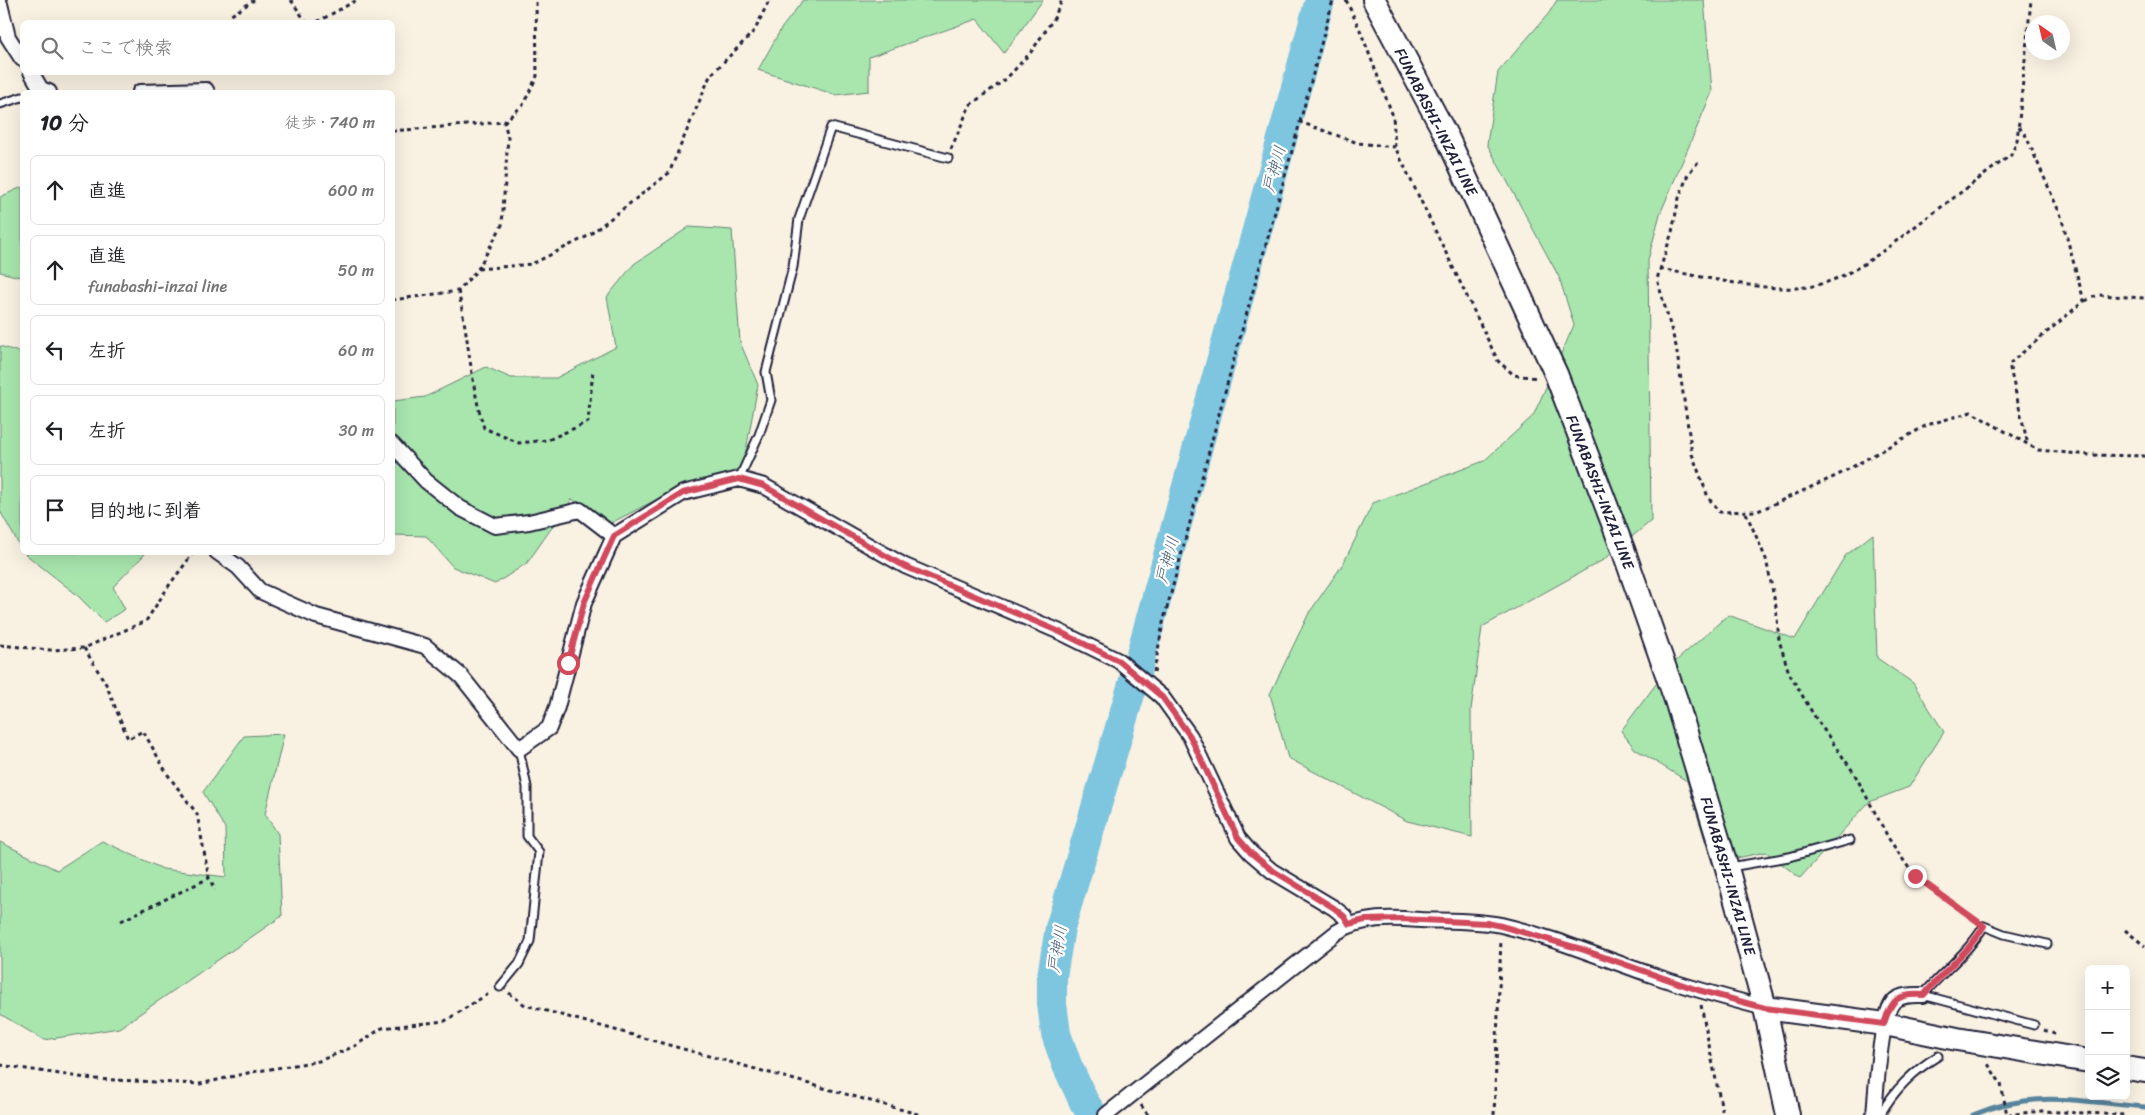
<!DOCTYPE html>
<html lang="ja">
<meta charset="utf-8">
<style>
:root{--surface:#fff;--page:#f6f6f6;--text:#202124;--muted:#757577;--line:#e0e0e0}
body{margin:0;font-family:Sriracha,"Klee One",sans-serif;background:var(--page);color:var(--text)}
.controls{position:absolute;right:15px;bottom:15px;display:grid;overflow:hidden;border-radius:8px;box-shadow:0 5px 20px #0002}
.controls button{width:45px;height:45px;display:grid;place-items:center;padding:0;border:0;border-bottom:1px solid var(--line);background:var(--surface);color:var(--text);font:25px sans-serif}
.compass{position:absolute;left:2025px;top:15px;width:45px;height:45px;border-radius:50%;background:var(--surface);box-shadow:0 5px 20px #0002;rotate:326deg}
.stop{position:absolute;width:15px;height:15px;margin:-11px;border:4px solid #d1495b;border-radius:50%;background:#fff}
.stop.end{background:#d1495b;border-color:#fff;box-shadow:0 1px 5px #0008}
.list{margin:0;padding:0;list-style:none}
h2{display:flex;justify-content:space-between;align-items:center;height:65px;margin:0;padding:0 20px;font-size:21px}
h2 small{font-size:16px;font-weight:400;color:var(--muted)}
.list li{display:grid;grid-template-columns:32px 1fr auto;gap:15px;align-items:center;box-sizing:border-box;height:70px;margin:0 10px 10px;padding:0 10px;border:1px solid var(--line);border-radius:8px}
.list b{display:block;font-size:19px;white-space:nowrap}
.list p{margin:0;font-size:16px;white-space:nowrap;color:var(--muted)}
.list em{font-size:16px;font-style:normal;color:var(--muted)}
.icon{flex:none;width:28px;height:28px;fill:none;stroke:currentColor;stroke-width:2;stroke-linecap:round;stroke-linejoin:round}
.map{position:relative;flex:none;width:2145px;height:1115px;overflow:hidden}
.search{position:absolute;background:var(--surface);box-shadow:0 5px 20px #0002;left:20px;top:20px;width:375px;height:55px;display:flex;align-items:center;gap:12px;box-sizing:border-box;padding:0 18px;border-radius:8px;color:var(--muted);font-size:19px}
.panel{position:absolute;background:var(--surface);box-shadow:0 5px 20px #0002;left:20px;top:90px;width:375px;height:465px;border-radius:8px}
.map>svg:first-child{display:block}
.green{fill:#a8e6ae;stroke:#658474}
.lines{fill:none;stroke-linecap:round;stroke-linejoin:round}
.stream{stroke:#59849d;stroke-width:5}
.river{stroke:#7ec5df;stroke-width:30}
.lane-casing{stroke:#22223b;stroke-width:11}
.street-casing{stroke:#22223b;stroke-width:18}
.primary-casing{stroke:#22223b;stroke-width:26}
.path{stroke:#22223b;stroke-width:3;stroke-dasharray:4 4;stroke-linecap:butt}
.lane{stroke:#fff;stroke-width:7}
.street{stroke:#fff;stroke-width:14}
.primary{stroke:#fff;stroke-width:22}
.route{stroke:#d1495b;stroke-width:6}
.labels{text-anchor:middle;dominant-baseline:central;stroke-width:4.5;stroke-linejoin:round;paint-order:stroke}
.street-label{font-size:15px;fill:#22223b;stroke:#fff}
.water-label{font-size:16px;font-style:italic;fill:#425b74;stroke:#fff}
</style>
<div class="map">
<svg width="2145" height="1115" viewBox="0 0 2145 1115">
<rect width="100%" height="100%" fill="#f9f1e2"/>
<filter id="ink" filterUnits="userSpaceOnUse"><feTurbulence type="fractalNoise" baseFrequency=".02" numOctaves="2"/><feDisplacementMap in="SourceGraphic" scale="10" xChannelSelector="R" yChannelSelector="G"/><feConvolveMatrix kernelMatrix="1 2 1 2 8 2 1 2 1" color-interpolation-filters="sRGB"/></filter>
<g filter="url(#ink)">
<g class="green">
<polygon points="803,0 1043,0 1004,53 977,19 869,57 869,91 836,95 758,70 781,29"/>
<polygon points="1557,0 1704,0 1712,92 1660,214 1648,260 1651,521 1605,559 1482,627 1471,710 1472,837 1407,821 1288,758 1270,694 1309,613 1343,564 1373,503 1484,461 1533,416 1574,325 1559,277 1487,144 1498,72 1549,13"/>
<polygon points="22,187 22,273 20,277 0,272 0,197"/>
<polygon points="689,227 732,230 740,342 758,385 742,472 671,492 609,524 572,499 527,563 495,584 453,567 426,536 393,535 393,401 425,397 486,367 511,378 556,378 616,347 607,297 634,264"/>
<polygon points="0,346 22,353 22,550 0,511"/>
<polygon points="1873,534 1877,658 1913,683 1944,732 1909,787 1869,802 1800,878 1766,852 1712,863 1687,781 1635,749 1621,731 1668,668 1728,615 1795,639 1845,556"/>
<polygon points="24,553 146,553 113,587 125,609 104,622 76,594"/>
<polygon points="284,734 265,814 278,834 282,916 119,1028 44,1040 0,1014 0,842 57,870 102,841 163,869 226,877 225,828 203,792 244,736"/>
</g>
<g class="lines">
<path class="stream" d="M1973,1115C2034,1089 2083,1102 2145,1107"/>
<polyline class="river" points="1093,1115 1084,1102 1067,1065 1056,1034 1052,1004 1052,976 1060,928 1133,684 1320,0"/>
<defs>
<g id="lane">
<polyline points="0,104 22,97"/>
<polyline points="739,479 759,435 771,400 766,372 793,267 799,219 831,127 948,158"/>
<polyline points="1730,867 1789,857 1850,840"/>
<polyline points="500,987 519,964 530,941 539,852 527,836 527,787 519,749"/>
<path d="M2034,1025L1923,995C1943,971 1968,953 1984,926L2004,934L2047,944"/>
<path d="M1880,1115C1894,1090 1913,1071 1938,1056"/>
</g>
<g id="street">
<polyline points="0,4 8,37 22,59"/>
<polyline points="31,72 41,89 49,92"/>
<polyline points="140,92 206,90 207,92"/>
<polyline points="392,444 426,481 460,508 495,526 529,522 580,510 614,536"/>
<polyline points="217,552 238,567 260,591 316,616 425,646 461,676 519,749 549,728 557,707 584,603 614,536 683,493 739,479 764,486 905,566 1060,632 1119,661 1162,697 1190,736 1238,838 1251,853 1272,871 1334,908 1344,916 1349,924"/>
<path d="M1106,1115L1337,932C1363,916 1391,918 1421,920C1447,921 1475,920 1501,925C1552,937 1602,958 1652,975C1689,988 1727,998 1765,1008"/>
<path d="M1874,1115C1876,1093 1880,1015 1894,1001C1902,994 1914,995 1923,995"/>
</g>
<g id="primary">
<polyline points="1374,0 1448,139 1556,374 1624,552 1676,700 1727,868 1765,1008 1788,1115"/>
<polyline points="1765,1008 1885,1024 1957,1039 2089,1061"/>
<polyline points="2126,1068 2145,1071"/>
</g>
</defs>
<use href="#lane" class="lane-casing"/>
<use href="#street" class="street-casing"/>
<use href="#primary" class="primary-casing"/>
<g class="path">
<polyline points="291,0 306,22"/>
<polyline points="1346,0 1360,30 1393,116 1395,147"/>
<polyline points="228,22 230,16 254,0"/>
<polyline points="317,22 357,0"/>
<polyline points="1300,122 1333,0"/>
<polyline points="2019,127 2026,136 2061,216 2084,301 2009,364 2028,445"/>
<polyline points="392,131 504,122 523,105 537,76 536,0"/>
<polyline points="951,149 970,105 1006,79 1031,52 1054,18 1062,0"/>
<polyline points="1698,162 1688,174 1679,198 1672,232 1657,279 1676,346 1692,454 1708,497 1719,512 1758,511 1838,475 1927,425 1971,412 2038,450 2090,455 2145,456"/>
<polyline points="478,269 532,264 588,236 669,173 710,76 755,30 769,0"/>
<path d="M1660,269C1701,276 1756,290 1796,288C1846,286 1887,247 1925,219C1954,198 1982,176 2011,155L2017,141L2031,0"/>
<path d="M458,291C469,336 470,383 484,428L519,443L548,440L588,422L593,370"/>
<polyline points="392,300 458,291 478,269 502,225 508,137 504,122"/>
<polyline points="2085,301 2098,295 2145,298"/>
<polyline points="1746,513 1766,559 1776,607 1779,640 1789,673 1815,717 1854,773 1889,839 1915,877 1976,920"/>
<polyline points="0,645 50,650 84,648 146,621 170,584 194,552"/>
<polyline points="84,648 106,684 128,739 143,731 168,775 197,814 209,878 215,890"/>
<polyline points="1154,672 1163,623 1226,388 1300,122 1358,143 1395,147 1498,361 1514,375 1538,378"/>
<polyline points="121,921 209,878"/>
<polyline points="2125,930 2145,946"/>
<polyline points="509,993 525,1005 921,1115"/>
<polyline points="1701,1005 1723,1115"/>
<polyline points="2044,1030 2057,1035"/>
<polyline points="1988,1064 2001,1084 2007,1115 2041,1111 2124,1115"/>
<polyline points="0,1065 93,1079 200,1084 252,1072 319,1061 355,1046 382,1028 445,1021 491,992"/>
<polyline points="1141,1105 1148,1115"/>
<polyline points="1494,1115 1501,939"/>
</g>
<use href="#lane" class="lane"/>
<use href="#street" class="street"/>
<use href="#primary" class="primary"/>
</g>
</g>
<g class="lines" filter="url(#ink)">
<path class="route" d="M568,663L584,603L614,536L683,493L739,479L764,486L904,566L1060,632L1119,661L1162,697L1190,736L1238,838L1251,853L1272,870L1334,908L1344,916L1349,924L1365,920L1400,919L1487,923L1501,926L1581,949L1698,990L1765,1008L1884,1024C1891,1000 1897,993 1924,995C1943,971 1968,953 1984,926L1915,876"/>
</g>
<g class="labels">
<g class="street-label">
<text transform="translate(1436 122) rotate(63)">FUNABASHI-INZAI LINE</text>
<text transform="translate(1600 492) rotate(69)">FUNABASHI-INZAI LINE</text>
<text transform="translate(1728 876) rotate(74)">FUNABASHI-INZAI LINE</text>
</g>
<g class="water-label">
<text transform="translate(1274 169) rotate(-75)">戸神川</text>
<text transform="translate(1167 560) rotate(-75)">戸神川</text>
<text transform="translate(1057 949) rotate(-80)">戸神川</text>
</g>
</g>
</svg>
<div class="controls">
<button>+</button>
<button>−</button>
<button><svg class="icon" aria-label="layers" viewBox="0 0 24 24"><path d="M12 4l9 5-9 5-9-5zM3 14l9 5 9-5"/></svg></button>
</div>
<svg class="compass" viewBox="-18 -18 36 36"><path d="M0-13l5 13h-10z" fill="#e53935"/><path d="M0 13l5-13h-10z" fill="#757577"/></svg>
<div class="stop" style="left:568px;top:663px"></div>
<div class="stop end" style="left:1915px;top:876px"></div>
<div class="search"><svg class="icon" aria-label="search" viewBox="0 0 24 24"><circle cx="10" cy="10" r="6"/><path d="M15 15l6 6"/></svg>ここで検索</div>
<section class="panel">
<h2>10 分<small>徒歩 · 740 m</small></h2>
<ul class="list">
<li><svg class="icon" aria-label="ahead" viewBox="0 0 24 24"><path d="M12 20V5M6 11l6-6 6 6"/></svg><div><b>直進</b></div><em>600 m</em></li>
<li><svg class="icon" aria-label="ahead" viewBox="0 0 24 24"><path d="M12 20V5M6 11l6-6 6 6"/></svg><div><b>直進</b><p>funabashi-inzai line</p></div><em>50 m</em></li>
<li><svg class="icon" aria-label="left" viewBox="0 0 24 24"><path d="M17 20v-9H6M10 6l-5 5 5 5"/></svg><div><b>左折</b></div><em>60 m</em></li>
<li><svg class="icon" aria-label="left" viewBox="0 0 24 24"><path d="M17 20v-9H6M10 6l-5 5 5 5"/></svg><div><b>左折</b></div><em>30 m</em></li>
<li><svg class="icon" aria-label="arrive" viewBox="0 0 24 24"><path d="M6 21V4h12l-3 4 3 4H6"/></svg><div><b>目的地に到着</b></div></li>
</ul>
</section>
</div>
